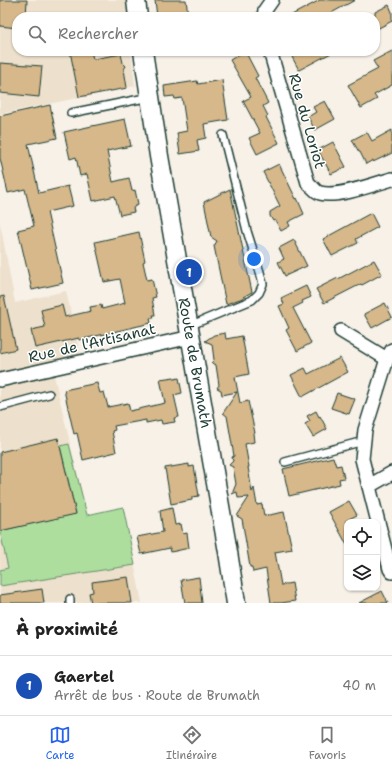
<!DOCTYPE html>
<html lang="fr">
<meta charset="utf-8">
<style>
:root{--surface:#fff;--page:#f2f2f2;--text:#222;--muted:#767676;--line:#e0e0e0;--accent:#2563eb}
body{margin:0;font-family:"Shantell Sans",sans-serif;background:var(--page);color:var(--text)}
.controls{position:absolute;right:12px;bottom:12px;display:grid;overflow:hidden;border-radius:8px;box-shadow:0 1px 3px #0004}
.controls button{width:36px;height:36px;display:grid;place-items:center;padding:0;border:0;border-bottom:1px solid var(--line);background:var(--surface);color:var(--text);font:20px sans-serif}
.you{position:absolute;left:254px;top:259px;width:14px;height:14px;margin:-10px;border:3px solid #fff;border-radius:50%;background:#1a73e8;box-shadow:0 0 0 6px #1a73e833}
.badge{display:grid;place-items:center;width:26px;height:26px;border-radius:50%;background:var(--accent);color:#fff;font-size:13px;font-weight:700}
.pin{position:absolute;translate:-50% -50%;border:2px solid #fff;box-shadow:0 1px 4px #0006}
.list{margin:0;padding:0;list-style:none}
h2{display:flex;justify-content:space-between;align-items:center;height:52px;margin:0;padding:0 16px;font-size:17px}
h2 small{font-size:13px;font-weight:400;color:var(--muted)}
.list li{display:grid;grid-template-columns:26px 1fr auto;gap:12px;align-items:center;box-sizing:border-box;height:60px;padding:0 16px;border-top:1px solid var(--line)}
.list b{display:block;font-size:15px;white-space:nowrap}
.list p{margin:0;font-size:13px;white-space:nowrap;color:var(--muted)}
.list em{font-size:13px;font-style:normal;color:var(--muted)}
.icon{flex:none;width:22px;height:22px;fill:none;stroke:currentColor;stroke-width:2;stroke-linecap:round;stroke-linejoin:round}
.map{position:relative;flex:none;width:392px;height:603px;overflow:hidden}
.search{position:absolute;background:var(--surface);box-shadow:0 1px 3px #0004;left:12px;right:12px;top:12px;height:44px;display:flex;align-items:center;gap:10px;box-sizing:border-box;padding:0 14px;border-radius:16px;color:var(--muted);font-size:15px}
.sheet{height:112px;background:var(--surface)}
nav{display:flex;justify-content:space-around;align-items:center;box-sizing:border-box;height:56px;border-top:1px solid var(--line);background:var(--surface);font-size:11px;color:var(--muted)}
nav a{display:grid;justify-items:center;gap:2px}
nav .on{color:var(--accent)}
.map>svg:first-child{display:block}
.built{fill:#ede0cc}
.green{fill:#adde9e;stroke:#668e69}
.building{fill:#d6b88a;stroke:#1f3d34}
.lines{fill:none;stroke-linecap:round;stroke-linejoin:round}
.lane-casing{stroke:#1f3d34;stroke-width:10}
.street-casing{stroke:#1f3d34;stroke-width:16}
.secondary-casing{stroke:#1f3d34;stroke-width:21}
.lane{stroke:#fff;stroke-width:7}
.street{stroke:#fff;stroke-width:13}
.secondary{stroke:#fff;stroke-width:18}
.labels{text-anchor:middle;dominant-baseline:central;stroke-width:3;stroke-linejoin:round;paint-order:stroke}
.street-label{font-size:15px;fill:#1f3d34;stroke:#fff}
</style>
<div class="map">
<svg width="392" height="603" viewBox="0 0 392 603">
<rect width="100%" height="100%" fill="#f7f1e8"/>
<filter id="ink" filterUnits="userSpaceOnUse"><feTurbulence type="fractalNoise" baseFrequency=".025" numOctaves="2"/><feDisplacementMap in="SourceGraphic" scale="8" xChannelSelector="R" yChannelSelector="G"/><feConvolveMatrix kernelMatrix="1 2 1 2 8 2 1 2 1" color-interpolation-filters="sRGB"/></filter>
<g filter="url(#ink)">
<g class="built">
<polygon points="0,0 126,0 128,17 17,17 17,51 131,51 135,86 0,114"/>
<polygon points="0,223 15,303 66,291 80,354 51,363 87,515 123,507 142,603 0,603"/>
</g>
<polygon class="green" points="69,444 87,515 123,507 135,565 0,586 0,570 8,568 0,531 76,513 60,446"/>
<g class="building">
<polygon points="0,0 27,0 26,17 17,17 17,28 0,26"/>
<polygon points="155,0 186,0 188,14 170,17 157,17"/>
<polygon points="320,0 355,0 324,17 288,17"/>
<polygon points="389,5 392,12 392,21 375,30 375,12"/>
<polygon points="70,51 91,51 93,59 121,54 123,63 126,66 124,69 127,88 79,97"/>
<polygon points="245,51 258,76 255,78 268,103 263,106 268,116 266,117 279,143 257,154 249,138 260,133 243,101 251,97 230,60"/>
<polygon points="303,51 335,51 299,70 292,57"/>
<polygon points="392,51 392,85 374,95 377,99 361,108 348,85 378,69 373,61"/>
<polygon points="0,63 42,66 39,97 0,93"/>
<polygon points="222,80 228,120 204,124 206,138 197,140 199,151 180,154 177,133 187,131 182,98 175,99 174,96 165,97 164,86 197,81 198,84"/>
<polygon points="325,101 335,119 315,130 308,117 316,112 313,107"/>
<polygon points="50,105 57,138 28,144 39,193 68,186 73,206 47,212 63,283 32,290 18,230 34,226 25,189 8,193 0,158 0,116"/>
<polygon points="125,119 131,146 107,151 113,182 129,178 132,191 135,190 138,204 133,208 134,212 120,215 115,196 93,201 87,174 80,176 76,157 70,159 64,132"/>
<polygon points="392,130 392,153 373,162 373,160 366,164 360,152 359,152 352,140 367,132 372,141"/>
<polygon points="333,142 346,167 331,174 318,150"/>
<polygon points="279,164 296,199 297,198 304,214 288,222 290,226 281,231 275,220 273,221 270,216 270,212 280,206 263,172"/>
<polygon points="230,189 252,292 243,297 243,298 226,304 214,246 217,241 211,237 204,202"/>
<polygon points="371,213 378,227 356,239 358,243 332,256 323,239"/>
<polygon points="139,232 145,261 143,262 147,280 152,279 156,297 152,298 155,315 153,315 154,318 150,318 151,323 79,340 79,338 35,348 31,330 45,327 41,310 62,305 65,317 91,311 90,307 101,305 102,309 125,303 120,279 104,282 95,242"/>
<polygon points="294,240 307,266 285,276 278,262 284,259 279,248"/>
<polygon points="374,260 382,274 362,285 361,284 324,303 316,289 338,278 338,279"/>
<polygon points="306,286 311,297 302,301 303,303 293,308 311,343 297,351 286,330 289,328 279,306 284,304 281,298"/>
<polygon points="4,296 16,349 0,353 0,297"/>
<polygon points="385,303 392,317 372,328 364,314"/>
<polygon points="225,333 226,339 242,336 249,374 235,377 240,403 248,401 255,433 253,433 254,442 245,444 249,467 248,467 252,492 254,488 257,505 262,504 264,516 284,512 292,549 275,552 281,585 292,583 295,601 281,603 271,603 266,569 253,572 252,567 250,567 242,519 237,516 249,497 238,498 237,492 232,494 236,484 233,467 229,465 233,461 232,457 234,456 227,416 223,413 237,392 222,395 221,390 217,388 219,385 216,365 211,363 214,360 212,344 205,341 214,335"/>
<polygon points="340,358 348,372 302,397 291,375 305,368 308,374"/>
<polygon points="174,377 174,379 179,378 182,393 174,395 179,417 174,418 175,422 162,424 161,420 146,423 146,420 114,426 115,430 112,431 116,452 83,460 77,433 74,434 64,390 97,383 100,393 104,392 108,407 128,403 130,411 165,403 160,379"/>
<polygon points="337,393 355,399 349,414 331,408"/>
<polygon points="316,411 319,417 320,416 327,429 313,437 305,424 310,421 307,416"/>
<polygon points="58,438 76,514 0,531 0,452"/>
<polygon points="333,457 336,466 341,465 344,478 339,479 340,484 289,496 283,469"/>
<polygon points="189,464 189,467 194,466 199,496 192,497 192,500 171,504 165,468"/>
<polygon points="349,501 357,515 347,520 347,545 329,512"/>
<polygon points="172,508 175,525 181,524 183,534 187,533 189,548 171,552 170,548 141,554 137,537 163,532 160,511"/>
<polygon points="128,577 132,603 91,603 89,593 93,592 92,582"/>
<polygon points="199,577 202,603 185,603 181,580"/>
<polygon points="42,589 44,603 0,603 0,595"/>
<polygon points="382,591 388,603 359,603"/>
</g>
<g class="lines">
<defs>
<g id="lane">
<polyline points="71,113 150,97"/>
<polyline points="189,326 252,300 259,293 263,284 260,272 247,231 223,135"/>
<polyline points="0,407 49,394"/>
<polyline points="285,462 356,443 364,444"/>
<polyline points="70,599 70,603"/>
</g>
<g id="street">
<polyline points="264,17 265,10 272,0"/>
<path d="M270,51L308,183C312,186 316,192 320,193C337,198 375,184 392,179"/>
<polyline points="341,331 387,359"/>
<polyline points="392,350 387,359 365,430 362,459 390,569 392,572"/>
<polyline points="0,380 191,337"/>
<polyline points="369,486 392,473"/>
</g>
<g id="secondary">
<polyline points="136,0 138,17"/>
<polyline points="143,51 159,156 228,552 236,603"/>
</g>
</defs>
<use href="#lane" class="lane-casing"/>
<use href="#street" class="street-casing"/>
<use href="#secondary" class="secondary-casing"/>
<use href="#lane" class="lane"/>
<use href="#street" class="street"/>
<use href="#secondary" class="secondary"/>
</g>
</g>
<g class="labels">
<g class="street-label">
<text transform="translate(307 121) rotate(74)">Rue du Loriot</text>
<text transform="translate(92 343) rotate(-13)">Rue de l'Artisanat</text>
<text transform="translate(195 363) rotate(80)">Route de Brumath</text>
</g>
</g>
</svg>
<div class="controls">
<button><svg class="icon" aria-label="locate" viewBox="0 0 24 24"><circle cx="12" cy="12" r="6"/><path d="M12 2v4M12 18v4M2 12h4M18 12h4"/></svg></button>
<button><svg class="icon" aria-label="layers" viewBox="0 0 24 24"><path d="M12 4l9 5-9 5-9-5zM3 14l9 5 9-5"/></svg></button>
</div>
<div class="you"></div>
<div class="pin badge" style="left:189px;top:272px;background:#1a4fb4">1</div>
<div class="search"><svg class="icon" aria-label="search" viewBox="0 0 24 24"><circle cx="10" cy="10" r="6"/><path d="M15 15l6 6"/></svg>Rechercher</div>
</div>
<section class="sheet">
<h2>À proximité<small></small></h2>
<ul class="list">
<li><span class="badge" style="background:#1a4fb4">1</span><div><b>Gaertel</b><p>Arrêt de bus · Route de Brumath</p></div><em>40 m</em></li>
</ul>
</section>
<nav>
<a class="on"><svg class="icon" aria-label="map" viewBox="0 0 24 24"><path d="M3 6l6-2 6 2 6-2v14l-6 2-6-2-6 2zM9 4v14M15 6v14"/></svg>Carte</a>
<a><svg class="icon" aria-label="directions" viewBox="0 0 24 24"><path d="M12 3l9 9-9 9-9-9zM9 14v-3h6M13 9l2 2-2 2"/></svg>Itinéraire</a>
<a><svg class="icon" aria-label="saved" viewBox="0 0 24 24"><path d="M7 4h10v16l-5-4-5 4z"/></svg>Favoris</a>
</nav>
